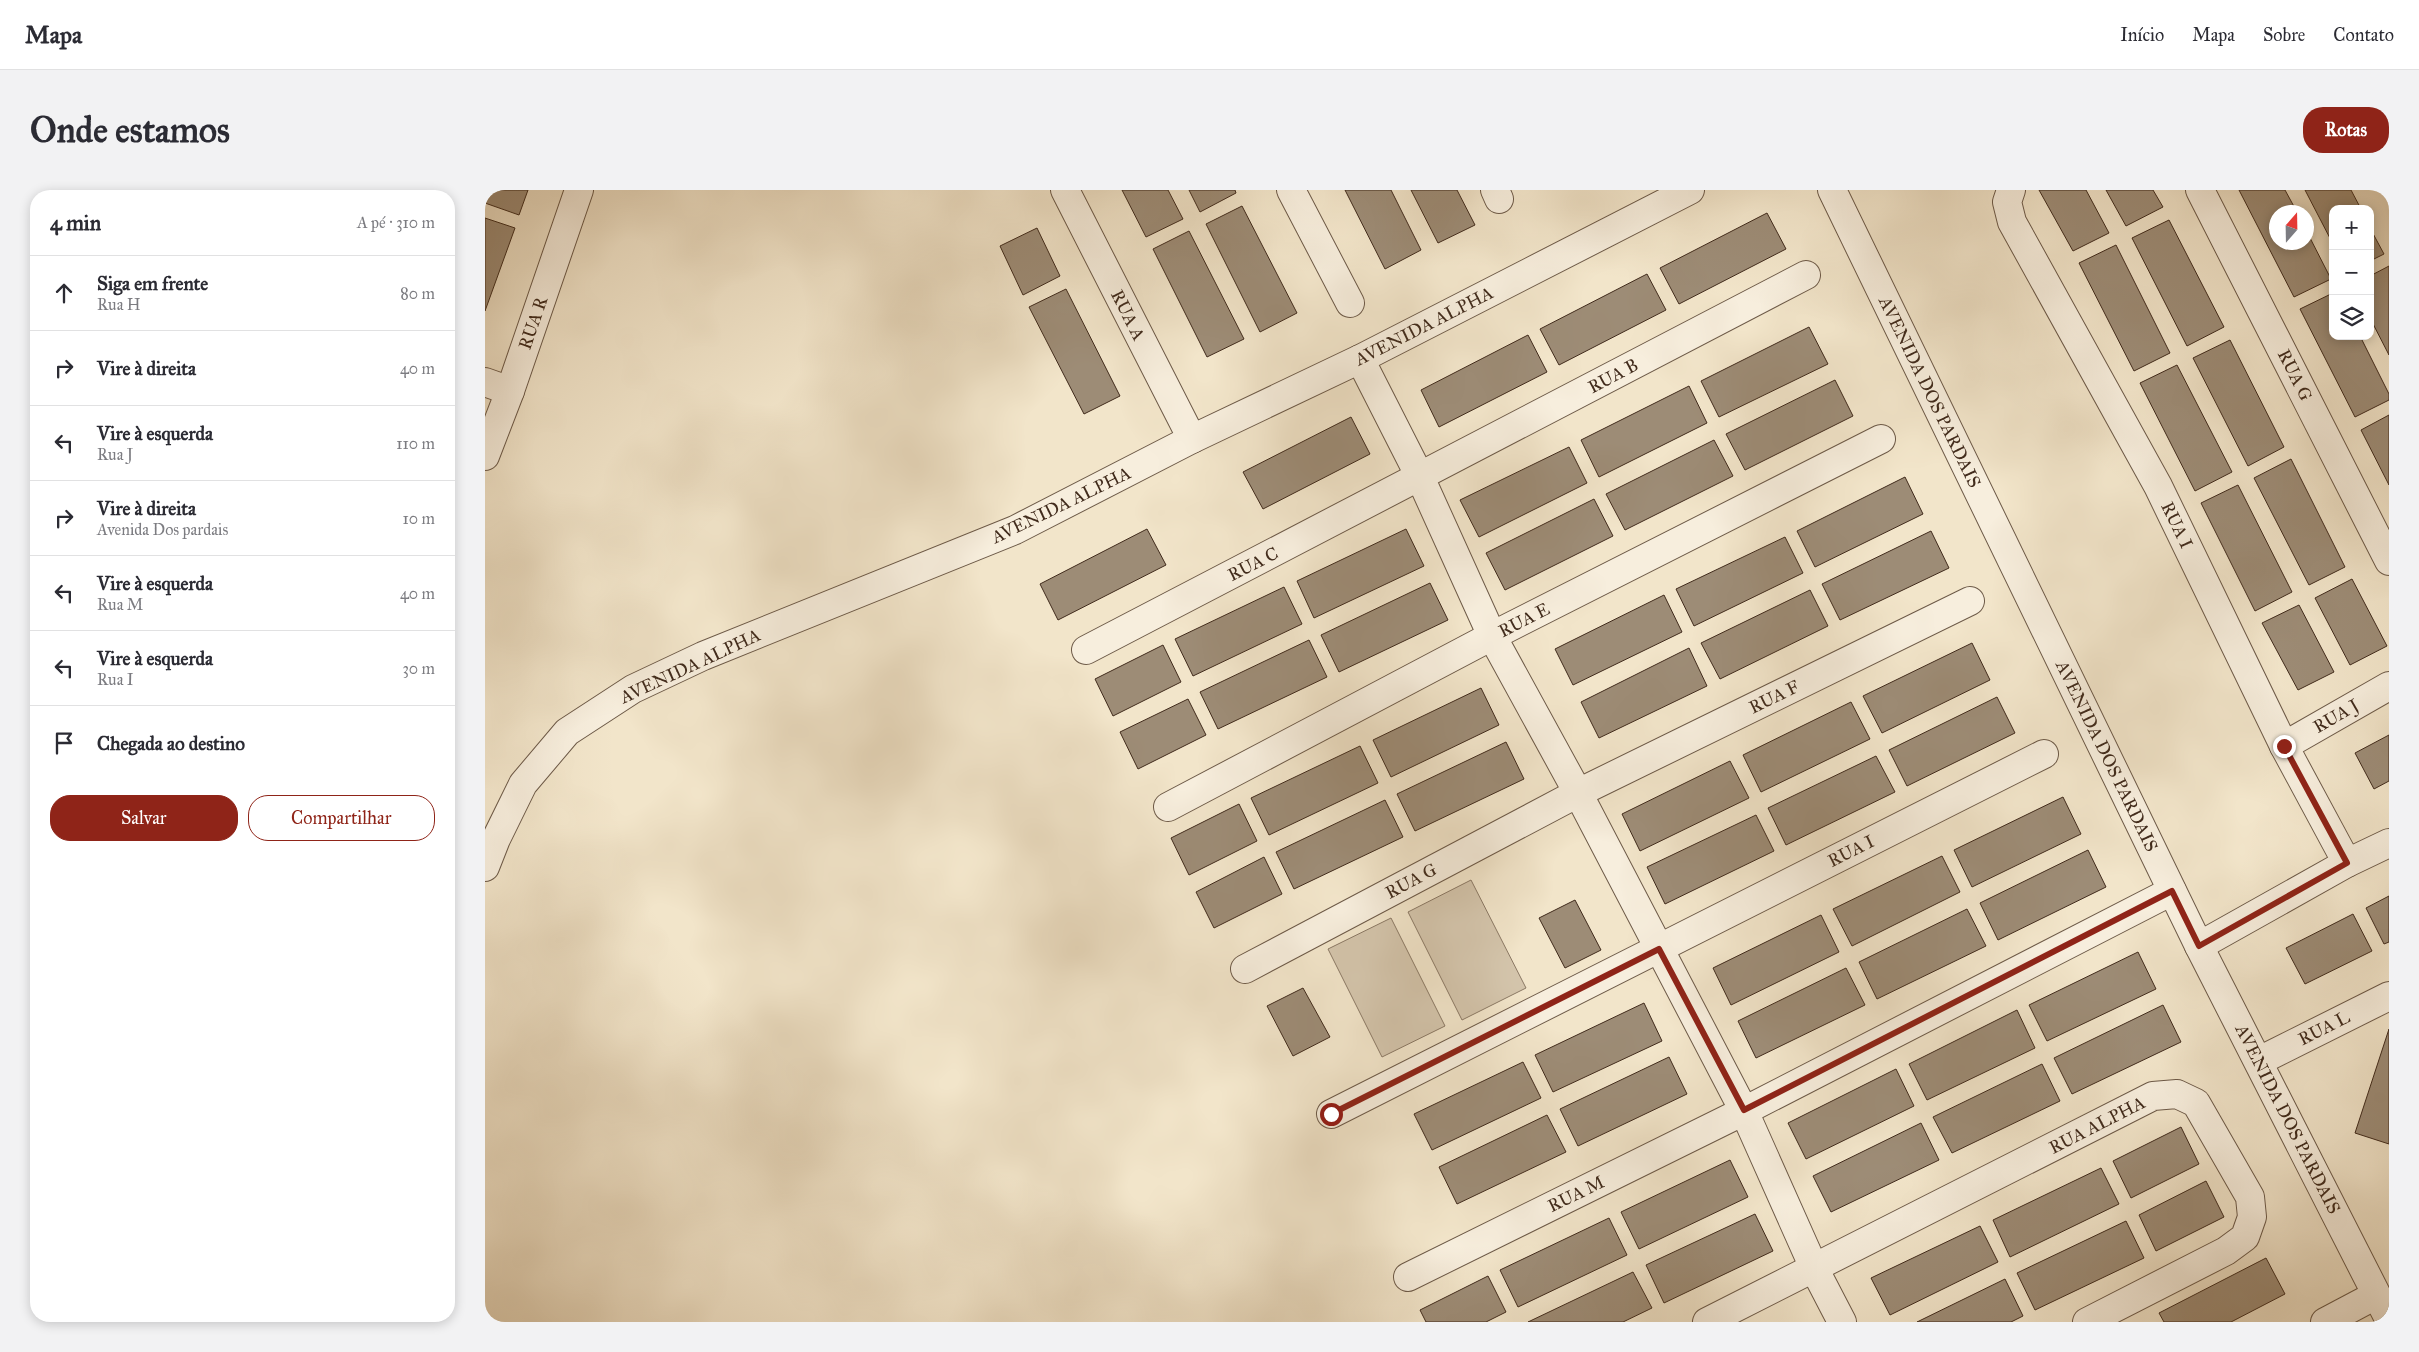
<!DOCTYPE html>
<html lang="pt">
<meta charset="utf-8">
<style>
:root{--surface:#fff;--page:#f2f2f3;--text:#2b2b33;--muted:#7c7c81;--line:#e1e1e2;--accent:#8f2418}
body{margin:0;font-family:"IM FELL Great Primer",serif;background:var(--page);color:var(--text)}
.controls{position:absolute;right:15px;top:15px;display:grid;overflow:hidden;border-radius:10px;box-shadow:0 2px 12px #0003}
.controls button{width:45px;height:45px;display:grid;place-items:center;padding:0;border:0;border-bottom:1px solid var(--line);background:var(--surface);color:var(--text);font:25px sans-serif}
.compass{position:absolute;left:1784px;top:15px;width:45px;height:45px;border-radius:50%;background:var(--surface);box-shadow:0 2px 12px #0003;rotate:20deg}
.stop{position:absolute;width:15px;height:15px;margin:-11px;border:4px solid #8f2418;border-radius:50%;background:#fff}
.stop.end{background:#8f2418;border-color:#fff;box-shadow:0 1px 5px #0008}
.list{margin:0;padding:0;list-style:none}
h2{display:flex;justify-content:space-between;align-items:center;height:65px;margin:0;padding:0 20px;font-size:21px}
h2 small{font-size:16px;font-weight:400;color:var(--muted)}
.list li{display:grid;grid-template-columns:32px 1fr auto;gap:15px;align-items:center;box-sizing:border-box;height:75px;padding:0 20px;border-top:1px solid var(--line)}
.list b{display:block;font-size:19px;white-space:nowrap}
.list p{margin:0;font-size:16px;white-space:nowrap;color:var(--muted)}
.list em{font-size:16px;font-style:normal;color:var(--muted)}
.actions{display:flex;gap:10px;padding:15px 20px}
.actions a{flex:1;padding:11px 0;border:1px solid var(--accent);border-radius:20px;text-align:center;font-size:18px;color:var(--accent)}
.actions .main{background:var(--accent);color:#fff}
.icon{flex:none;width:28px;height:28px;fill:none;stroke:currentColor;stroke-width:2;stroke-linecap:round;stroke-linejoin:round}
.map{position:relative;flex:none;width:1904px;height:1132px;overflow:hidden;border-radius:20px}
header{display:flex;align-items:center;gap:30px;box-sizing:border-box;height:70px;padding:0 25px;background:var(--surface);border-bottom:1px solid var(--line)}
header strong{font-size:24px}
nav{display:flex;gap:28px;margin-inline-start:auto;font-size:18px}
.intro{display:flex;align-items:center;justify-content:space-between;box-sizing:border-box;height:120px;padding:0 30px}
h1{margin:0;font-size:35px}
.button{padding:12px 22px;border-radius:20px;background:var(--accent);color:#fff;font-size:18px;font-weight:700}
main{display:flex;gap:30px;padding:0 30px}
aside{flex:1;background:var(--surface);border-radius:20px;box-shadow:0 2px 12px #0003}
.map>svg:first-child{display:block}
.grass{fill:#d4c5ac;stroke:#8a7864}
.building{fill:#9d8c76;stroke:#412b1c}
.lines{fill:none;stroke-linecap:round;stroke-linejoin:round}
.minor-casing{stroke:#6d5a48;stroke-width:30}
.minor{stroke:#f7eedd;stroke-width:28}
.route{stroke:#8f2418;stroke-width:6}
.labels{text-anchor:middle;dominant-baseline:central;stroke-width:4;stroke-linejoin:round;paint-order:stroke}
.street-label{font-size:18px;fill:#412b1c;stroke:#f7eedd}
</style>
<header>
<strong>Mapa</strong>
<nav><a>Início</a><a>Mapa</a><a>Sobre</a><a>Contato</a></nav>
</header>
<div class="intro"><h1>Onde estamos</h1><a class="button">Rotas</a></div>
<main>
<aside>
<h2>4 min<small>A pé · 310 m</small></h2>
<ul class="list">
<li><svg class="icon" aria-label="ahead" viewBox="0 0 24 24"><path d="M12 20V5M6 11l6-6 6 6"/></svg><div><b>Siga em frente</b><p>Rua H</p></div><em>80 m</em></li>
<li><svg class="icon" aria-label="right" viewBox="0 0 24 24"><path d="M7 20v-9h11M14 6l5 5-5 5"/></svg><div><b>Vire à direita</b></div><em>40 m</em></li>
<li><svg class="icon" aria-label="left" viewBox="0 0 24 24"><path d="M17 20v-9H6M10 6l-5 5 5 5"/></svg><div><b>Vire à esquerda</b><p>Rua J</p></div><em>110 m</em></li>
<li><svg class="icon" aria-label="right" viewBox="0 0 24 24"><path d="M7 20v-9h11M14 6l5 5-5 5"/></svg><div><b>Vire à direita</b><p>Avenida Dos pardais</p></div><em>10 m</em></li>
<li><svg class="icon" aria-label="left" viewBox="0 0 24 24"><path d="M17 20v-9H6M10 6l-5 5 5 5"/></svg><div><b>Vire à esquerda</b><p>Rua M</p></div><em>40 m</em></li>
<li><svg class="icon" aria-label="left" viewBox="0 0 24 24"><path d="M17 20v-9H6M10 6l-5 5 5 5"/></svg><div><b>Vire à esquerda</b><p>Rua I</p></div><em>30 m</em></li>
<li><svg class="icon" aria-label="arrive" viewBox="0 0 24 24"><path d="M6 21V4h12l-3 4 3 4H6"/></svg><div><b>Chegada ao destino</b></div></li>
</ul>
<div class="actions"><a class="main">Salvar</a><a>Compartilhar</a></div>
</aside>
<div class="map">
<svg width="1904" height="1132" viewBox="0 0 1904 1132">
<rect width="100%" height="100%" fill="#f2e5ca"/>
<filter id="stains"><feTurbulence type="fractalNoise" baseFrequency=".004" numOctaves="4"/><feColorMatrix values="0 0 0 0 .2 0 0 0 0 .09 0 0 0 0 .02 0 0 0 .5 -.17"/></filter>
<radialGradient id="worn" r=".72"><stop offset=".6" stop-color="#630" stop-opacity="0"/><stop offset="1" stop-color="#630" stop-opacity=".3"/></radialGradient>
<g class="grass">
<polygon points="986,690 1041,798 977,830 923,722"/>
<polygon points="906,728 960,836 897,867 843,759"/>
</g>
<g class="building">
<polygon points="0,0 43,0 34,25 0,13"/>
<polygon points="637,0 683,0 698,29 661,47"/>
<polygon points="704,0 750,0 751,3 715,22"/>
<polygon points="860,0 906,0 936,60 900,79"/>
<polygon points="926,0 972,0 990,35 953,53"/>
<polygon points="1554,0 1601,0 1624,43 1588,61"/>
<polygon points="1621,0 1668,0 1678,17 1641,36"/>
<polygon points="1754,0 1800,0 1812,22 1792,22 1792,52 1822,52 1822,42 1846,89 1809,107"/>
<polygon points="1820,0 1866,0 1876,19 1848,19 1848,54"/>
<polygon points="757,16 812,123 775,142 721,34"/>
<polygon points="1282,23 1301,59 1194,114 1175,78"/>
<polygon points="0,28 30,38 0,121"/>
<polygon points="1684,30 1739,137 1702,156 1647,48"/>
<polygon points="552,38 575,86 538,105 515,56"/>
<polygon points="1885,38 1899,64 1885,71"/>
<polygon points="704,41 759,149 722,167 668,59"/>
<polygon points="1631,55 1685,163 1649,181 1594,73"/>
<polygon points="1904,76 1904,165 1885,128 1885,86"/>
<polygon points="1162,84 1181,120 1074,175 1055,139"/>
<polygon points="581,99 635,206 599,224 544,117"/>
<polygon points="1848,103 1848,146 1875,146 1904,204 1904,210 1870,227 1815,119"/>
<polygon points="1324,137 1343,174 1234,227 1216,191"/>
<polygon points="1043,145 1062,182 954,237 936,200"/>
<polygon points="1745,150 1799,257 1763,276 1708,168"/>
<polygon points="1692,175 1747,282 1710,301 1655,193"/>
<polygon points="1350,190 1368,226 1260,280 1241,244"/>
<polygon points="1204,196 1222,233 1114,287 1096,250"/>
<polygon points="1904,225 1904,295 1876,240"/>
<polygon points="866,227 885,264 778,319 758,282"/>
<polygon points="1229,250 1248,286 1140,340 1121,304"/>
<polygon points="1084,257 1102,293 994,347 975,310"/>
<polygon points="1806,269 1860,377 1824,395 1769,288"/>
<polygon points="1420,287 1438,324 1330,377 1312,341"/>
<polygon points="1753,295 1807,402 1770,421 1716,313"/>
<polygon points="1109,309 1128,346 1020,400 1001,363"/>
<polygon points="662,339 681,375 573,430 555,394"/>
<polygon points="921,339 939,376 829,428 812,391"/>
<polygon points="1446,341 1464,378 1355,430 1337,394"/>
<polygon points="1300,347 1318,383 1209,436 1191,399"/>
<polygon points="1867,389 1902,456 1865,475 1830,408"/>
<polygon points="945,393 963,430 854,482 836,445"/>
<polygon points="799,397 817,434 708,486 690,449"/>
<polygon points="1325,400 1343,436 1235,489 1216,453"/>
<polygon points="1179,405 1197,442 1088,495 1070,459"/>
<polygon points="1814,415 1849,482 1813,500 1777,433"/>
<polygon points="824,450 842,487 733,539 715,502"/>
<polygon points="1487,453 1505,490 1397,543 1378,506"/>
<polygon points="678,455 696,492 628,526 610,489"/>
<polygon points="1204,458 1222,496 1114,548 1096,512"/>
<polygon points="996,498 1014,535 906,587 888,550"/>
<polygon points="1512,507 1530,543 1422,596 1404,560"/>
<polygon points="703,509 721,545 653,579 635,542"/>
<polygon points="1366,512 1385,549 1276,602 1258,565"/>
<polygon points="1904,545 1904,591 1889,599 1870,563"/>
<polygon points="1021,552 1039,589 930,641 912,604"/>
<polygon points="875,556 893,593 784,645 766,608"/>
<polygon points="1391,566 1410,602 1301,655 1283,618"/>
<polygon points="1245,571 1264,608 1155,661 1137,624"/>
<polygon points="1578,607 1596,644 1487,697 1469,660"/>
<polygon points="900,610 918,647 809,699 791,662"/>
<polygon points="754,614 772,651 704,685 686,648"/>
<polygon points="1271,625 1289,661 1180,714 1162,677"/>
<polygon points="1603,660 1621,697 1513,750 1495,713"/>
<polygon points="1457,666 1475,702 1367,756 1348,719"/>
<polygon points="779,667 797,704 729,738 711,702"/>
<polygon points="1904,706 1904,752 1899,754 1881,718"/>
<polygon points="1090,710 1116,760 1080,778 1054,728"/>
<polygon points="1482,719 1501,756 1392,809 1374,772"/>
<polygon points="1868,724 1887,761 1820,794 1801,758"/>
<polygon points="1336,725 1354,762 1246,815 1228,778"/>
<polygon points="1653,762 1671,799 1562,851 1544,815"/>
<polygon points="1361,778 1380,815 1271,868 1253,831"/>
<polygon points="818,798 845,847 808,866 782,816"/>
<polygon points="1159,813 1177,851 1068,902 1050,865"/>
<polygon points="1678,815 1696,852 1587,904 1569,868"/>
<polygon points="1532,820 1550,858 1442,910 1424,874"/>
<polygon points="1904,839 1904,954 1870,943"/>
<polygon points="1184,867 1202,904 1093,956 1075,919"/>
<polygon points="1038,872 1056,908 947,960 929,924"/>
<polygon points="1557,874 1575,911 1467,963 1448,927"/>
<polygon points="1411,879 1429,916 1321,969 1303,933"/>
<polygon points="1062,925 1081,962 972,1014 954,977"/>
<polygon points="1436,933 1454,970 1346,1022 1328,986"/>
<polygon points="1696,937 1714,974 1646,1008 1628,971"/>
<polygon points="1245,970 1263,1007 1154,1059 1136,1022"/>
<polygon points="1616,978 1634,1014 1525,1067 1508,1030"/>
<polygon points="1721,991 1739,1027 1671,1061 1654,1025"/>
<polygon points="1270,1024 1288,1061 1179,1113 1161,1075"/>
<polygon points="1124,1028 1142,1065 1033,1117 1015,1080"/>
<polygon points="1641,1031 1659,1068 1550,1120 1532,1083"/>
<polygon points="1495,1036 1513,1072 1405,1125 1386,1088"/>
<polygon points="1781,1068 1800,1104 1746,1132 1679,1132 1674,1123"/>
<polygon points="1148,1082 1167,1118 1138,1132 1043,1132"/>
<polygon points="1003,1086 1021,1122 1001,1132 941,1132 935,1120"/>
<polygon points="1520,1089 1538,1126 1526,1132 1432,1132"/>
</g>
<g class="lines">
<defs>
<g id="minor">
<polyline points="580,0 707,249"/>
<polyline points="806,0 865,113"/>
<polyline points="1010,0 1014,9"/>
<polyline points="1347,0 1714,756 1904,1129"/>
<polyline points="1526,0 1522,12 1527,32 1673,296 1799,556 1862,673"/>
<polyline points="1715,0 1904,371"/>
<polyline points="875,169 935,287 1007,446 1093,603 1259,921 1329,1078 1357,1132"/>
<polyline points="0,192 25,201"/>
<polyline points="0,266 25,201 94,0"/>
<polyline points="601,460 1321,85"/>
<polyline points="1799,556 1904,496"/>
<polyline points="683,617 1007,446 1396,249"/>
<polyline points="0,677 11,649 38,594 82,542 148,499 218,466 530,340 707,249 875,169 1205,0"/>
<polyline points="1714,756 1862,673 1904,653"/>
<polyline points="760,779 1093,603 1485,411"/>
<polyline points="1774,871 1904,806"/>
<polyline points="846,924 1559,564"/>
<polyline points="923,1087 1259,921 1687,701"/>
<polyline points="1222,1132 1668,906 1692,904 1711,913 1765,1007 1767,1027 1760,1047 1741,1061 1602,1132"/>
<polyline points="1840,1132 1891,1105"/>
</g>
</defs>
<use href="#minor" class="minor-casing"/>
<use href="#minor" class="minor"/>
</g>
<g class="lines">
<polyline class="route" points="846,924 1174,759 1259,920 1687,701 1714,756 1862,673 1799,556"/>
</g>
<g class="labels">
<g class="street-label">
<text transform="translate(643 125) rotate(63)">RUA A</text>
<text transform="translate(48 133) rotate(-71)">RUA R</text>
<text transform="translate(939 136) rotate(-27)">AVENIDA ALPHA</text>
<text transform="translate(1810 185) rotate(63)">RUA G</text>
<text transform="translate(1128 186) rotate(-28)">RUA B</text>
<text transform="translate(1445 202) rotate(64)">AVENIDA DOS PARDAIS</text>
<text transform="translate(576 315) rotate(-26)">AVENIDA ALPHA</text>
<text transform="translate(1692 335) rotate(64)">RUA I</text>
<text transform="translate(768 374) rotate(-27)">RUA C</text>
<text transform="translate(1039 430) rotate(-27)">RUA E</text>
<text transform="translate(205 476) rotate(-25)">AVENIDA ALPHA</text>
<text transform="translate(1289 507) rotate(-26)">RUA F</text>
<text transform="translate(1851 526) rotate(-30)">RUA J</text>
<text transform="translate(1622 566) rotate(64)">AVENIDA DOS PARDAIS</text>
<text transform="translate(1366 661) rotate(-27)">RUA I</text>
<text transform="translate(926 691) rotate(-28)">RUA G</text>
<text transform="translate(1839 838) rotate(-27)">RUA L</text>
<text transform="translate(1803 929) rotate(63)">AVENIDA DOS PARDAIS</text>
<text transform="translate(1612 935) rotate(-27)">RUA ALPHA</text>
<text transform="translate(1091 1004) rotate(-26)">RUA M</text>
</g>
</g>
<rect width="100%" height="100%" filter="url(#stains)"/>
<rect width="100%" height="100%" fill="url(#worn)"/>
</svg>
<div class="controls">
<button>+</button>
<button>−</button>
<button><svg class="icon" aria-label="layers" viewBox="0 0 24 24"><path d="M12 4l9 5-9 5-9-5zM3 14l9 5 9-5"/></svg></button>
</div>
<svg class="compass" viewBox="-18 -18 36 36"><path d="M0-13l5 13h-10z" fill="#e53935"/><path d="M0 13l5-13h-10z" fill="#7c7c81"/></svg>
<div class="stop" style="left:846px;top:924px"></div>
<div class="stop end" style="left:1799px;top:556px"></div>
</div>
</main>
